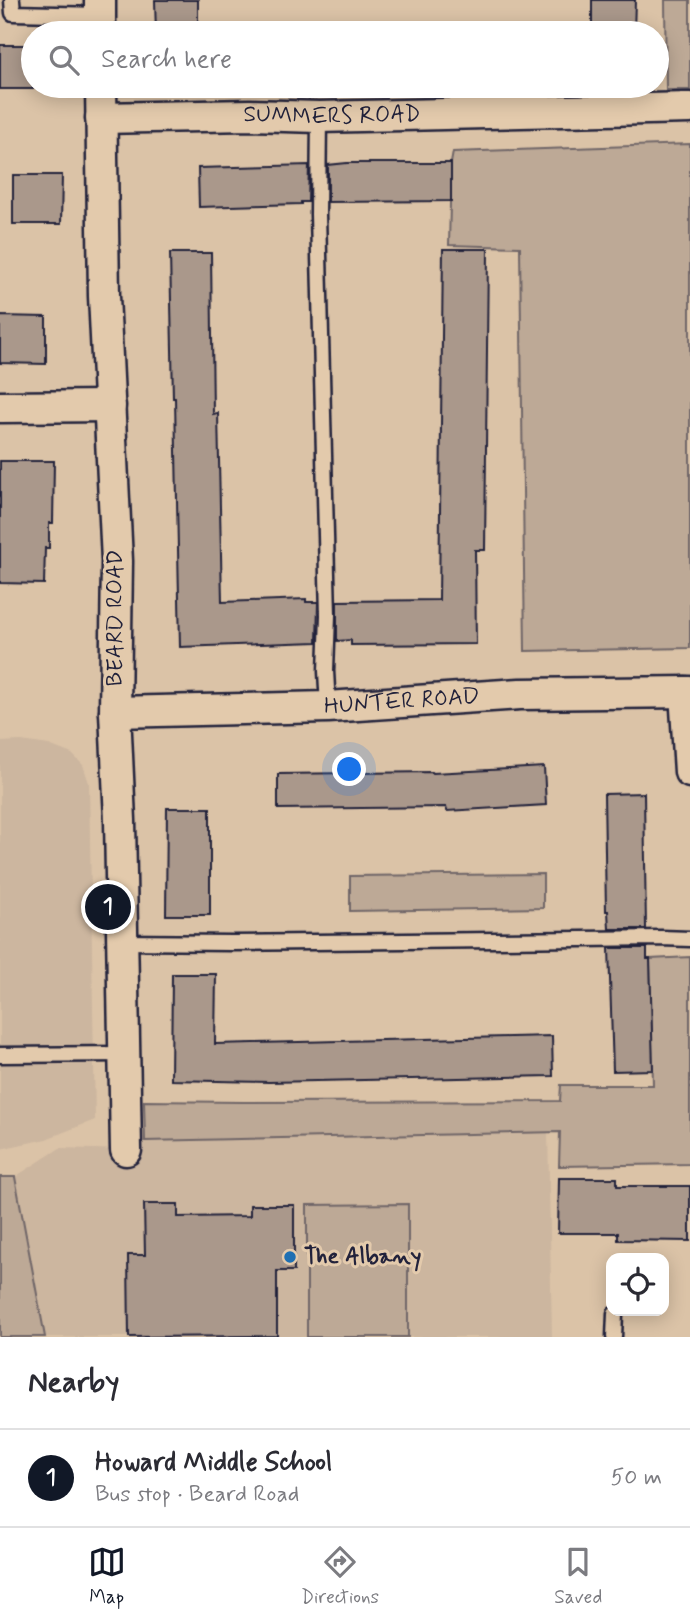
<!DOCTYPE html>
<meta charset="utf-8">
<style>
:root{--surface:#fff;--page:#f7f7f7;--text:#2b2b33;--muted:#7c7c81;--line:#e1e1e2;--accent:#111827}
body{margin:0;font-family:Mynerve,sans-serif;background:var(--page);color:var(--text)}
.controls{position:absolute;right:21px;bottom:21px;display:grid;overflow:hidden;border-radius:14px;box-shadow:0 4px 18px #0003}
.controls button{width:63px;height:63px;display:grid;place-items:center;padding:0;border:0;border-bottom:2px solid var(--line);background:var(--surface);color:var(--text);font:35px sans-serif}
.you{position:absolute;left:350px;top:770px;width:24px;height:24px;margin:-18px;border:5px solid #fff;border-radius:50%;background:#1a73e8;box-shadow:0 0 0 10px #1a73e833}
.badge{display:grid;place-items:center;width:46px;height:46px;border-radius:50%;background:var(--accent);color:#fff;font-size:23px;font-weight:700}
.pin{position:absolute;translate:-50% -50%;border:4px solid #fff;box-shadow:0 2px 7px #0006}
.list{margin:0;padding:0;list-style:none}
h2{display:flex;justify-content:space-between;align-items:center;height:91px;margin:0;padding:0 28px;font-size:30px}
h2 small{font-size:23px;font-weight:400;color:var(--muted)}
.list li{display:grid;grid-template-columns:46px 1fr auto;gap:21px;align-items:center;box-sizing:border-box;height:98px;padding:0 28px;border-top:2px solid var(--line)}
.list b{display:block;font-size:26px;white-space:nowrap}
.list p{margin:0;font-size:23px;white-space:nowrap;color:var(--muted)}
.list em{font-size:23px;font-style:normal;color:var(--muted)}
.icon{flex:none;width:38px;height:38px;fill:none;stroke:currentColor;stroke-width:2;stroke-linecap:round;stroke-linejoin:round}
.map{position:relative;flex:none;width:690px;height:1337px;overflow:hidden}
.search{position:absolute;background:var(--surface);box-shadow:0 4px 18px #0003;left:21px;right:21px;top:21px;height:77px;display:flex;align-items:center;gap:18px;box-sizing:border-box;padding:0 24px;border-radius:38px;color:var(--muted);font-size:26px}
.sheet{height:189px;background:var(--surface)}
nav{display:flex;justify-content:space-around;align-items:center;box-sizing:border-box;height:98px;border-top:2px solid var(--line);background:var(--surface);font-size:19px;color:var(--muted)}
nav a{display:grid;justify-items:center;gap:4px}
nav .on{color:var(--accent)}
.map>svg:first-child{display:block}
.built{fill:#ccb69f}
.green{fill:#bda996;stroke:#706668;stroke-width:2}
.building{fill:#aa988b;stroke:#22223b;stroke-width:2}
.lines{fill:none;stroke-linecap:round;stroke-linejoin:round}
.service-casing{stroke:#22223b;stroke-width:19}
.minor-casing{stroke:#22223b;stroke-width:35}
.service{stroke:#e3caac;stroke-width:14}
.minor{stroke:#e3caac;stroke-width:30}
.poi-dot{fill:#1f6fb2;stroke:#e3caac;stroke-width:2.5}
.labels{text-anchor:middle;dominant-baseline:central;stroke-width:6;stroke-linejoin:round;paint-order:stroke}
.street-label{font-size:23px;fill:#22223b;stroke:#e3caac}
.poi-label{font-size:23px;font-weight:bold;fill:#22223b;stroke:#e3caac;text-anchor:start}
</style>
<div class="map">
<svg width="690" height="1337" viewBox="0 0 690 1337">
<rect width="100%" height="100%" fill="#dbc3a7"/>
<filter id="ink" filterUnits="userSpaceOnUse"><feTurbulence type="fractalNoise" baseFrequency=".0143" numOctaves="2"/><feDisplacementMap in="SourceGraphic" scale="14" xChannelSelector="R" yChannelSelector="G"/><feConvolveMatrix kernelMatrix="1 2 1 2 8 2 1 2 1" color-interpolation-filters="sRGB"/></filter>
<g filter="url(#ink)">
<g class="built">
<polygon points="21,741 49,745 72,754 83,765 89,783 95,1120 46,1139 0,1149 0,742"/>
<polygon points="139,1131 548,1131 552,1337 45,1337 15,1177 60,1148 126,1150"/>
</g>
<g class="green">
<polygon points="665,0 690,0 690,90 666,90"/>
<polygon points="690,144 690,648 525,651 520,247 449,245 451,163 453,152"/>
<polygon points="543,874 543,908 350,911 350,876"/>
<polygon points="690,957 690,1164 559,1166 560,1132 145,1141 144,1101 243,1102 560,1101 561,1085 653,1085 650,959"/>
<polygon points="0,1177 15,1177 45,1337 0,1337"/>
<polygon points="408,1204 408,1337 307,1337 307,1205"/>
</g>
<g class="building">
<polygon points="155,0 198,0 198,33 156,33"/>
<polygon points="592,0 635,0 634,33 592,33"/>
<rect x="0" y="45" width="33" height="44"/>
<polygon points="347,163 451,163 451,201 328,202 328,165"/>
<polygon points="309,165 308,202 301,202 301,204 199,207 198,168"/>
<polygon points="13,175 62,175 61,224 13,224"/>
<polygon points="443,249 488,249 485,550 475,550 476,644 351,645 351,640 337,641 337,601 439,600"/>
<polygon points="170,253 211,253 213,414 218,413 222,602 306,599 306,602 318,602 317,642 180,647 176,451 175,398 173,398"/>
<polygon points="0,316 46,317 46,364 0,363"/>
<polygon points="0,461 54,461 53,523 49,523 49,548 45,548 44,584 0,583"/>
<polygon points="544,767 546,805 447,811 446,807 278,809 278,774 432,772 433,773"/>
<polygon points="644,793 646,929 609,929 608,911 606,911 604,794"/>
<polygon points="167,808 210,808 210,915 166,915"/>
<polygon points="609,948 647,948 647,959 650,959 653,1070 613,1071"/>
<polygon points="172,974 216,974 215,1044 552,1036 553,1076 269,1082 171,1080"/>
<polygon points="559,1178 617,1178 617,1186 690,1186 690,1241 618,1240 618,1233 558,1233"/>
<polygon points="144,1204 178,1204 178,1217 250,1216 250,1205 294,1205 294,1271 277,1271 277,1336 129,1337 128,1255 145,1255"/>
</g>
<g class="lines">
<defs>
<g id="service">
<polyline points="12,0 13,13 100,15"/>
<polyline points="319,117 318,214 328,615 326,671 328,707"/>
<polyline points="122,942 232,943 661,938 690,939"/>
<polyline points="0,1055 125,1054"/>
<polyline points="614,1337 615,1314"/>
</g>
<g id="minor">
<polyline points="100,0 100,33"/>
<polyline points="101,86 104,296 117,561 115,712 120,820 126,1150"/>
<path id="s1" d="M101,118L250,115L319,117L690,108"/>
<polyline points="0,407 110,406"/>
<polyline points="685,692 690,772"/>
<path id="s2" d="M115,712L328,707L520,694L690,692"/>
</g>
</defs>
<use href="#service" class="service-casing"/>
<use href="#minor" class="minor-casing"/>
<use href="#service" class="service"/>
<use href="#minor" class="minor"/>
</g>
</g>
<circle class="poi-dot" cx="290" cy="1257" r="7"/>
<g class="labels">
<g class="street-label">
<text stroke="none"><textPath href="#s1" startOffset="231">SUMMERS ROAD</textPath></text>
<text transform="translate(116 618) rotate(-90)">BEARD ROAD</text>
<text stroke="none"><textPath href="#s2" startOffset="287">HUNTER ROAD</textPath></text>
</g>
<g class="poi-label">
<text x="304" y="1257">The Albany</text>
</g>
</g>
</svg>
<div class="controls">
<button><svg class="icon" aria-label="locate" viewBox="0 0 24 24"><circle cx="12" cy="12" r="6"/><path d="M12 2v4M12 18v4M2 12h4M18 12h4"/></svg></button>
</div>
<div class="you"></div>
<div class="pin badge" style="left:108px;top:907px">1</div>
<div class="search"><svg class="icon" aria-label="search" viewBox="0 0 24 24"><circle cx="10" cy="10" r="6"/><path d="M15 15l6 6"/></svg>Search here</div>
</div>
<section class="sheet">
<h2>Nearby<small></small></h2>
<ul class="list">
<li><span class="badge">1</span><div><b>Howard Middle School</b><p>Bus stop · Beard Road</p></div><em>50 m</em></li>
</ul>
</section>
<nav>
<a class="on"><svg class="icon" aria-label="map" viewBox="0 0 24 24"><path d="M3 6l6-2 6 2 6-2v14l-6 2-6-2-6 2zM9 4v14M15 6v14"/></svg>Map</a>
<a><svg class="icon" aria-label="directions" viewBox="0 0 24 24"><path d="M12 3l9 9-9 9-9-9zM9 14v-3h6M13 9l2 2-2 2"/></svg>Directions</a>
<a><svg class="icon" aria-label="saved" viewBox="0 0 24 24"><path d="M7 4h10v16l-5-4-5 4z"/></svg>Saved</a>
</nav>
